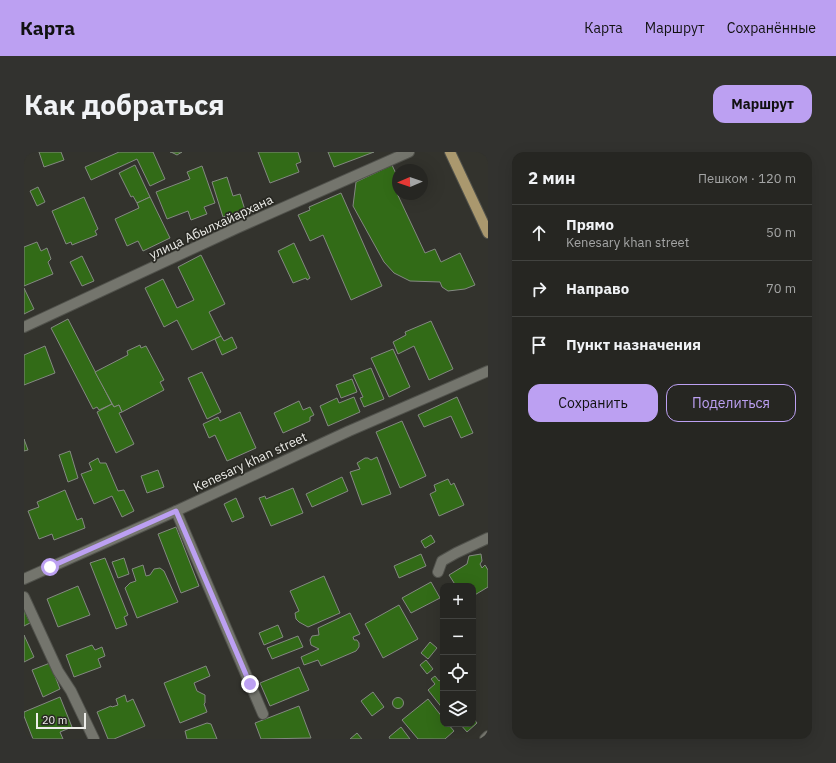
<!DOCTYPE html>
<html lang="ru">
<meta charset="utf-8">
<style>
:root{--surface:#262622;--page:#32322f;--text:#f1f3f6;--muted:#a4a5a5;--line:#424340;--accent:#bca0f2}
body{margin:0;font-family:"IBM Plex Sans",sans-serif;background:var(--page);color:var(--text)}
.controls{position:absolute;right:12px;bottom:12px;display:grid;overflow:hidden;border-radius:8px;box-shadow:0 4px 16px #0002}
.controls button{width:36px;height:36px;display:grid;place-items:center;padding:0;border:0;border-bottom:1px solid var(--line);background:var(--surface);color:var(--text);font:20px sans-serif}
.compass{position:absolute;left:368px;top:12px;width:36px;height:36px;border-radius:50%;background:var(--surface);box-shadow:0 4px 16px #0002;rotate:268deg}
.scale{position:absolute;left:12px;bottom:10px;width:50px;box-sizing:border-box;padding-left:4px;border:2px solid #edede9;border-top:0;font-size:11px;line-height:14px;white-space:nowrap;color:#edede9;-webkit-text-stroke:3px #292923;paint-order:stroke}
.stop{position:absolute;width:12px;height:12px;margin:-9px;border:3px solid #bca0f2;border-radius:50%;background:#fff}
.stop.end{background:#bca0f2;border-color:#fff;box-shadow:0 1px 4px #0008}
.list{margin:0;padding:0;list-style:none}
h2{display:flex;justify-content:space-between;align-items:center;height:52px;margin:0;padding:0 16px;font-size:17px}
h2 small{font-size:13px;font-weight:400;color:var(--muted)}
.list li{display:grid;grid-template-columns:26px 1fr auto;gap:12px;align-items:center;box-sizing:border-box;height:56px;padding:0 16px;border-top:1px solid var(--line)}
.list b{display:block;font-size:15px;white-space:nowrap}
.list p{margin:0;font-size:13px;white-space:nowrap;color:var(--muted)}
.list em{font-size:13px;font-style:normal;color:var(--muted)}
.actions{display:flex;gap:8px;padding:12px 16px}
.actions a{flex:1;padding:9px 0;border:1px solid var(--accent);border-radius:12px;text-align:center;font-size:14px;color:var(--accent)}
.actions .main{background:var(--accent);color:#111}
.icon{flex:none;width:22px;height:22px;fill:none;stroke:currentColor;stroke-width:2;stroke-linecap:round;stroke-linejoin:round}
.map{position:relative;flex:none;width:464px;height:587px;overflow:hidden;border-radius:12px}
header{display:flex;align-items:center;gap:24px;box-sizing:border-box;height:56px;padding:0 20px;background:var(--accent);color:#111}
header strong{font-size:19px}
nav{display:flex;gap:22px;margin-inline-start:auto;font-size:14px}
.intro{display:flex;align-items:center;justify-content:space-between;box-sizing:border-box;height:96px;padding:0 24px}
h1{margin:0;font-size:28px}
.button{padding:10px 18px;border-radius:12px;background:var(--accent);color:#111;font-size:14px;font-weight:700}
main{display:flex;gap:24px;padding:0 24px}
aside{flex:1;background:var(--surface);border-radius:12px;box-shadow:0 4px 16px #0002}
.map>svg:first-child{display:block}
.building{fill:#326b17;stroke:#848982}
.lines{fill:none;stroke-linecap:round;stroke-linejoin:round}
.minor-casing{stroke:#51524c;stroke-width:12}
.major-casing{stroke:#51524c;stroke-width:12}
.minor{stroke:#74756d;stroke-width:10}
.major{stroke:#aa986e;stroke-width:10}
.route{stroke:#bca0f2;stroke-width:5}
.labels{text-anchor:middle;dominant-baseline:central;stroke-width:3.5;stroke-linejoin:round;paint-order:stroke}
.street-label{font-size:13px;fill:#edede9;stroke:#292923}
</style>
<header>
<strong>Карта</strong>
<nav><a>Карта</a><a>Маршрут</a><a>Сохранённые</a></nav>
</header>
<div class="intro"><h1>Как добраться</h1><a class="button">Маршрут</a></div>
<main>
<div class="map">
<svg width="464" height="587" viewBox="0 0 464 587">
<rect width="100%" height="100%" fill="#33332d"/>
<g class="building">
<polygon points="15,0 37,0 40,8 20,15"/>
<polygon points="95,0 129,0 141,27 126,34 113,7 67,28 61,15"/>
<polygon points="147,0 146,0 158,0 153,3"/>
<polygon points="234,0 274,0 277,10 272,12 275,20 246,31"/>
<polygon points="304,0 350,0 310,15"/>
<polygon points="111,13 126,45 113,51 109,44 107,45 95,21"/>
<polygon points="368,13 374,26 374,33 370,35 401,101 411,97 417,110 436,101 451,133 441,137 424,139 418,135 416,130 386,129 370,121 360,110 329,54 332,30"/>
<polygon points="178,14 191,51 180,55 183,62 167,68 164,59 143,67 132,40 166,27 163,20"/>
<polygon points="203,25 209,44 216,42 221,58 199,65 188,30"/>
<polygon points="14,35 21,50 13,54 6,39"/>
<polygon points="317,41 358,134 327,148 299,83 286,89 274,63 286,58 285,55"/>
<polygon points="60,45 74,77 71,79 73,83 48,93 47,90 42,92 28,59"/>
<polygon points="126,45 146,86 119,99 114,89 103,94 91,67 115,56 113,51"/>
<polygon points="13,90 17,99 23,96 27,107 24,110 29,122 0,134 0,95"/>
<polygon points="270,91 286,126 283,128 282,126 269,131 254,99"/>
<polygon points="177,103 201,152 185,160 197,184 168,198 153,168 140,175 121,136 139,127 153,156 170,148 154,115"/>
<polygon points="58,104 70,129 58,134 46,110"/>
<polygon points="0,136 10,157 0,162"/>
<polygon points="44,167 88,252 75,258 73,255 69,257 27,176"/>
<polygon points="407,169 429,217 405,228 390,194 374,202 369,190 382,183 381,180"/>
<polygon points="197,184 200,189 208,185 213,196 198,203 191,187"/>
<polygon points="116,193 117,196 122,194 140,228 136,230 140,238 98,260 95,253 90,255 71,220 104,203 103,199"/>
<polygon points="21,194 31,221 0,233 0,203"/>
<polygon points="369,197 386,235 365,245 347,206"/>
<polygon points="347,216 360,247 340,255 336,246 339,245 329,223"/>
<polygon points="178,220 197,260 183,267 164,226"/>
<polygon points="328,227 333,240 317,246 312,233"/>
<polygon points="330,245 336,260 304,274 296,254 313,246 315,251"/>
<polygon points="433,245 449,281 437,286 427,264 400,275 394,263"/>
<polygon points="275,249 279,258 286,255 290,263 286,265 286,269 259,281 250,261"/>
<polygon points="88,252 90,255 95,253 98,260 95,261 110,292 92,301 73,260"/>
<polygon points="216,260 232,296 203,309 191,283 185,286 179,272 194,265 196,269"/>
<polygon points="378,269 402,324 376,336 352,280"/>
<polygon points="0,287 4,298 0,299"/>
<polygon points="46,299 54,326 44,330 35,303"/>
<polygon points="353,305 367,342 338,353 326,320 336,317 333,311 341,306 344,306 347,308"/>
<polygon points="74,306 76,311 82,311 94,339 100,338 110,359 98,365 88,344 70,352 57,322 68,318 65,311"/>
<polygon points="134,318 140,335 123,341 117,324"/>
<polygon points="318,325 324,339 288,355 282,342"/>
<polygon points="424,327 427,333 430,331 440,353 415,364 406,342 412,339 410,333"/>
<polygon points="269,336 279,361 247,374 235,346 241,344 242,347"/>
<polygon points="41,338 53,368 58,366 61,376 30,388 28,382 15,387 4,359 15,355 13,350"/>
<polygon points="212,346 220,365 208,370 200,352"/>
<polygon points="152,375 175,434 157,441 134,382"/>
<polygon points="407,383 411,390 401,396 397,389"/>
<polygon points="397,402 402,414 375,426 370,414"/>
<polygon points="457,402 458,409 456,412 458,416 461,413 464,418 464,435 449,444 449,434 432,434 425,423 443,412 445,404"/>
<polygon points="81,406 104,463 100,465 103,473 92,477 66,411"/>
<polygon points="100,406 105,422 94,426 88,410"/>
<polygon points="119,413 122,424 126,423 130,417 136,416 140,419 154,450 113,466 101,436 106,431 112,429 108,417"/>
<polygon points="300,424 316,461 284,475 275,470 272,467 271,461 275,459 266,439"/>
<polygon points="407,430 416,446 387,461 378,446"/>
<polygon points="54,434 66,463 34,475 23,447"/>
<polygon points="375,453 394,487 359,506 341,472"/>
<polygon points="0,457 6,471 0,474"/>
<polygon points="326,461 336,482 329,485 330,488 333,488 335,491 335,495 332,499 297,514 294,508 280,513 277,505 295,497 287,493 286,488 288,484 295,483 294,476"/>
<polygon points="254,473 259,485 240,493 235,481"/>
<polygon points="0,483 10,505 0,510"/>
<polygon points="274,484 279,495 248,507 243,496"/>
<polygon points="406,490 413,496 404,507 397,501"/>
<polygon points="68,493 71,498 78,495 81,504 74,507 77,515 50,525 42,503"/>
<polygon points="402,508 409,517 403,522 396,513"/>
<polygon points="26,511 36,537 19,545 8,518"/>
<polygon points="182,514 186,524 170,531 173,539 181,543 181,551 180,552 183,560 156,571 140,531"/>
<polygon points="275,515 285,538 246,554 236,531"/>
<polygon points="411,524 415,529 419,526 419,557 404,538 411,532 407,527"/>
<polygon points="349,540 360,555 348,564 337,549"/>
<polygon points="101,543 103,550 109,547 121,574 90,587 84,587 73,560 87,554 88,555 94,553 92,547"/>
<polygon points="36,545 48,575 36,580 39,587 9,587 0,564 0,560"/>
<circle cx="374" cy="551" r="5.5"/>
<polygon points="404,547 419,566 419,572 424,572 430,579 421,587 394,587 378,568"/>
<polygon points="275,554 287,586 237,587 231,571"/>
<polygon points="449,566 453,571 443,580 436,572 449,572"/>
<polygon points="183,571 187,572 193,587 163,587 161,579"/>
<polygon points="377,575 386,587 366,587 365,585"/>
<polygon points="333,581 338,587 326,587"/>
</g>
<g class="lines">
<defs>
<g id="minor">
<polyline points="0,175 213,76 385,0"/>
<polyline points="152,359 239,562"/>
<polyline points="414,420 418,409 432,401 464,386"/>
<polyline points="0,427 152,359 325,279 464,219"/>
<polyline points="0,445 34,519 47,539 70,587"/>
<polyline points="461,587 464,584"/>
</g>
<polyline id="major" points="426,0 464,81"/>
</defs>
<use href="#minor" class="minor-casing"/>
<use href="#major" class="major-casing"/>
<use href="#minor" class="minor"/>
<use href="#major" class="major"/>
</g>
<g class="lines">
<polyline class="route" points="26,415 152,359 226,532"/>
</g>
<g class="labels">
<g class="street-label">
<text transform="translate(187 75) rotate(-25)">улица Абылхайархана</text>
<text transform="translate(226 310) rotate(-25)">Kenesary khan street</text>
</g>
</g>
</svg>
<div class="controls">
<button>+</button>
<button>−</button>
<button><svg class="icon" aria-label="locate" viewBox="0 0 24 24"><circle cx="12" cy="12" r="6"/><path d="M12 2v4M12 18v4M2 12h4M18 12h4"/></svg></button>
<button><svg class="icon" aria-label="layers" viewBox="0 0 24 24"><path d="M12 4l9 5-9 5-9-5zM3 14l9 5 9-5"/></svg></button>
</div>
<svg class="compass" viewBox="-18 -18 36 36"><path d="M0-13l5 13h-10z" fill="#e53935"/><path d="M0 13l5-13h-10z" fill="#a4a5a5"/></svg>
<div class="scale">20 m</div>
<div class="stop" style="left:26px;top:415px"></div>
<div class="stop end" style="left:226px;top:532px"></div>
</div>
<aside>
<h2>2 мин<small>Пешком · 120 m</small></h2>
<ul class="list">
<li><svg class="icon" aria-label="ahead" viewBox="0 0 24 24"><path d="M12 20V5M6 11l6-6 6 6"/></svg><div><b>Прямо</b><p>Kenesary khan street</p></div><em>50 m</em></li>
<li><svg class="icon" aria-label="right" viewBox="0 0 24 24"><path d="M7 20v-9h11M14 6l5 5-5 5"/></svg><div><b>Направо</b></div><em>70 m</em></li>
<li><svg class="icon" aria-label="arrive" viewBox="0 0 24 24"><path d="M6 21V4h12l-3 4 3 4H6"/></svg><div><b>Пункт назначения</b></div></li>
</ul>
<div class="actions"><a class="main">Сохранить</a><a>Поделиться</a></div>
</aside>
</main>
